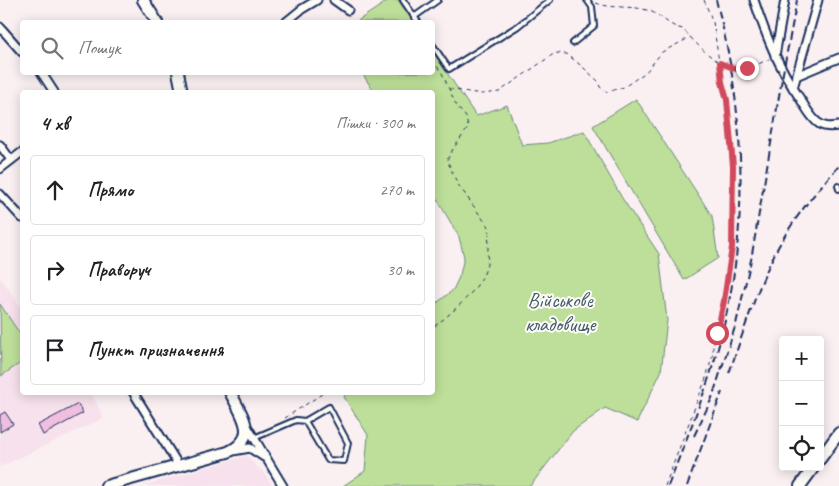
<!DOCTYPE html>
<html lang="uk">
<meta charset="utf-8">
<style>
:root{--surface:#fff;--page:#f2f2f2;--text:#202124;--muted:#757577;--line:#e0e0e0}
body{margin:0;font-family:Caveat,sans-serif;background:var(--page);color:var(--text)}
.controls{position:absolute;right:15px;bottom:15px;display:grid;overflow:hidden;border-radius:5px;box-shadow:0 2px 12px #0003}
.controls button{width:45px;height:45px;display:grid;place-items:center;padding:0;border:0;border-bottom:1px solid var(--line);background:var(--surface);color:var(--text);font:25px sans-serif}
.stop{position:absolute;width:15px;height:15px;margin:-11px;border:4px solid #d1495b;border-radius:50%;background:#fff}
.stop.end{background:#d1495b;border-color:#fff;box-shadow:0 1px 5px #0008}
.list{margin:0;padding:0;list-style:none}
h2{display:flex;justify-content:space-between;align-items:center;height:65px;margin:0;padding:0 20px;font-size:21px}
h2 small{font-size:16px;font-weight:400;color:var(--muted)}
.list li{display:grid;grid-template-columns:32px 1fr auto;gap:15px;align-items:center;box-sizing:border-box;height:70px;margin:0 10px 10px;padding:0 10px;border:1px solid var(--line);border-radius:5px}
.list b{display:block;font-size:19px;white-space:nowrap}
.list em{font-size:16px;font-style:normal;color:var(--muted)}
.icon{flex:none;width:28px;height:28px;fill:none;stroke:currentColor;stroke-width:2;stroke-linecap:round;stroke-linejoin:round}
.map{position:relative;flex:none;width:839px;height:486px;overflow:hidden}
.search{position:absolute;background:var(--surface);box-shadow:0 2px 12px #0003;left:20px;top:20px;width:415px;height:55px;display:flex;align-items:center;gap:12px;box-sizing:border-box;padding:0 18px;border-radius:5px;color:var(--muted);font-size:19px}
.panel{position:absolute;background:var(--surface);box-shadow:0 2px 12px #0003;left:20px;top:90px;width:415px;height:305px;border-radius:5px}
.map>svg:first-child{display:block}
.built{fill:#f7e1ec}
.green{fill:#bddf99;stroke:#6c877c}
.building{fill:#f0bfdf;stroke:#1b2f5e}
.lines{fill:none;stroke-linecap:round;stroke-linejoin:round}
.service-casing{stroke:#1b2f5e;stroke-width:8}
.minor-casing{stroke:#1b2f5e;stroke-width:11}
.secondary-casing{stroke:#1b2f5e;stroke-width:14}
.path{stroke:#1b2f5e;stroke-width:1;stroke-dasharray:4 4;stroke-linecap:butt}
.service{stroke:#fdfcf7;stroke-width:4}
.minor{stroke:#fdfcf7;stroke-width:7}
.secondary{stroke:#fdfcf7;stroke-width:10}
.rail{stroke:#1b2f5e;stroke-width:2;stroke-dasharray:8 4;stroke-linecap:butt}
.route{stroke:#d1495b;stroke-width:6}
.labels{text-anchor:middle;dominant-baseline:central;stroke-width:4;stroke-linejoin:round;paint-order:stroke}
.park-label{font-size:21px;fill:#445b6d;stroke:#fdfcf7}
</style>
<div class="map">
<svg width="839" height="486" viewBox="0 0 839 486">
<rect width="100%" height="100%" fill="#faf0f2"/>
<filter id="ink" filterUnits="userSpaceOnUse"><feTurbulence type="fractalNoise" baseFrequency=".02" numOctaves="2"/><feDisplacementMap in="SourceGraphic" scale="10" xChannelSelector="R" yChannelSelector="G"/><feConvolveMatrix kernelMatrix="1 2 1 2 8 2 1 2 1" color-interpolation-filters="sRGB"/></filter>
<g filter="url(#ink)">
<g class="built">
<polygon points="0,277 22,309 22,392 91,393 104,418 0,467"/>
<polygon points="246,456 265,474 273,486 142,486"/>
</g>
<g class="green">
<polygon points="389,0 398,0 413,22 356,22"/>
<polygon points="433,52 476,116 507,105 522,145 548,143 584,131 622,198 659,254 667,320 661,372 637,422 605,408 573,431 530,486 343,486 365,471 368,435 344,397 346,393 432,392 433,306 453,290 460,275 464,257 459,237 433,192 432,92 374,92 362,73 432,72"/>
<polygon points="636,99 712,216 718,258 684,280 593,126"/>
<polygon points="0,304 22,337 22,362 1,376"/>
</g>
<g class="building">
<polygon points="78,404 83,413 43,435 38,425"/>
<polygon points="5,412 13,424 0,432 0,415"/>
</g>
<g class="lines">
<defs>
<g id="service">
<polyline points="403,0 418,22"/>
<polyline points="414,17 438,0"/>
<polyline points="573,43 594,26 592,7 587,0"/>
<polyline points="432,44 449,69 518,26 550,0"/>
<polyline points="838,186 839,189"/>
<polyline points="254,438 296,420 305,421 328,460 344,461 348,443 329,407 305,421"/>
</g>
<g id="minor">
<polyline points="334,0 348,10"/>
<path d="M754,0C766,36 778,66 799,97C805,106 810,116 817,122C824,128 831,127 839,126"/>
<polyline points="286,22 302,9 317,0"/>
<polyline points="0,27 22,52"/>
<polyline points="775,56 785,0"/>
<polyline points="41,72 54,92"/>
<polyline points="796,76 839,58"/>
<polyline points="793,88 818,0"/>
<polyline points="0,145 11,160"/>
<polyline points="0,169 22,152"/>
<polyline points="0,194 22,218"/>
<polyline points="133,392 179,466"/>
<polyline points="247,426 283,486"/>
<polyline points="233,451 250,448 264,457"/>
</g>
<g id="secondary">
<polyline points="143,0 157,22"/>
<polyline points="178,72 182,92"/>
<polyline points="820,459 839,433"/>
<path d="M106,486L228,452C260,437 242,416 230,392"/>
<polyline points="800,486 814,467"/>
</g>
</defs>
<use href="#service" class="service-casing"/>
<use href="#minor" class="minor-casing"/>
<use href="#secondary" class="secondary-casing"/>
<g class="path">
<path d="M596,3C614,10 634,4 652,12C663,17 670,27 683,29C697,45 723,74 747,68C754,67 762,62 769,59"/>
<path d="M432,60L442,73L457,107L466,117L468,128L453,149L447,160L457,183L490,229C488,241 488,252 487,264C483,287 451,314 432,328"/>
<polyline points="449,89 482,94 499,92 555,53 567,54 585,69 598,81 600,87 607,92 624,87 646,72 662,52 691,37"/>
<polyline points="285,418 325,392"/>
<polyline points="665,486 706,378 713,354 713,346 724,301 732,247 733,167 727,101 722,82 713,22 704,0"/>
</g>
<use href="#service" class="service"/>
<use href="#minor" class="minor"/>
<use href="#secondary" class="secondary"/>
<g class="rail">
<path d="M729,373C743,334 755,293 774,255C790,223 815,192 839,166"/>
<polyline points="694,436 712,398 736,324 751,260 783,73 797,0"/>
<path d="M668,486C684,445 701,404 714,362C750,244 748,119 716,0"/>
<polyline points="687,486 722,392"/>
</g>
</g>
</g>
<g class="lines" filter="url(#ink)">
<polyline class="route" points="717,333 724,301 732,247 733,166 727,100 722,82 720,63 736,69 747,68"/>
</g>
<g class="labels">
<g class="park-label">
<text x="560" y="300">Військове<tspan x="560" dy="24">кладовище</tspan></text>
</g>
</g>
</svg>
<div class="controls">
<button>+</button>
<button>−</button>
<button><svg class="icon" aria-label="locate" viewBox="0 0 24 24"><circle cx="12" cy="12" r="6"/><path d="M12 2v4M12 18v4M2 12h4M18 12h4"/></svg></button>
</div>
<div class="stop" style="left:717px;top:333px"></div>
<div class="stop end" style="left:747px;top:68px"></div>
<div class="search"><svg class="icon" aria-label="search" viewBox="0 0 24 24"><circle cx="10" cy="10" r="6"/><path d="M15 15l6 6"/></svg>Пошук</div>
<section class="panel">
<h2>4 хв<small>Пішки · 300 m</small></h2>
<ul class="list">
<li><svg class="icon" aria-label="ahead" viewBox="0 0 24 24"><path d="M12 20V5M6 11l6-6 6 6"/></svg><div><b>Прямо</b></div><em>270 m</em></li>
<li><svg class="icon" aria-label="right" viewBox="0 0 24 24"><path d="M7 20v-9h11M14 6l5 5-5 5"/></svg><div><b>Праворуч</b></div><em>30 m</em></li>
<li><svg class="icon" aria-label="arrive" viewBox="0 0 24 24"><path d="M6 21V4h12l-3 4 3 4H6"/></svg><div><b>Пункт призначення</b></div></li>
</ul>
</section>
</div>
